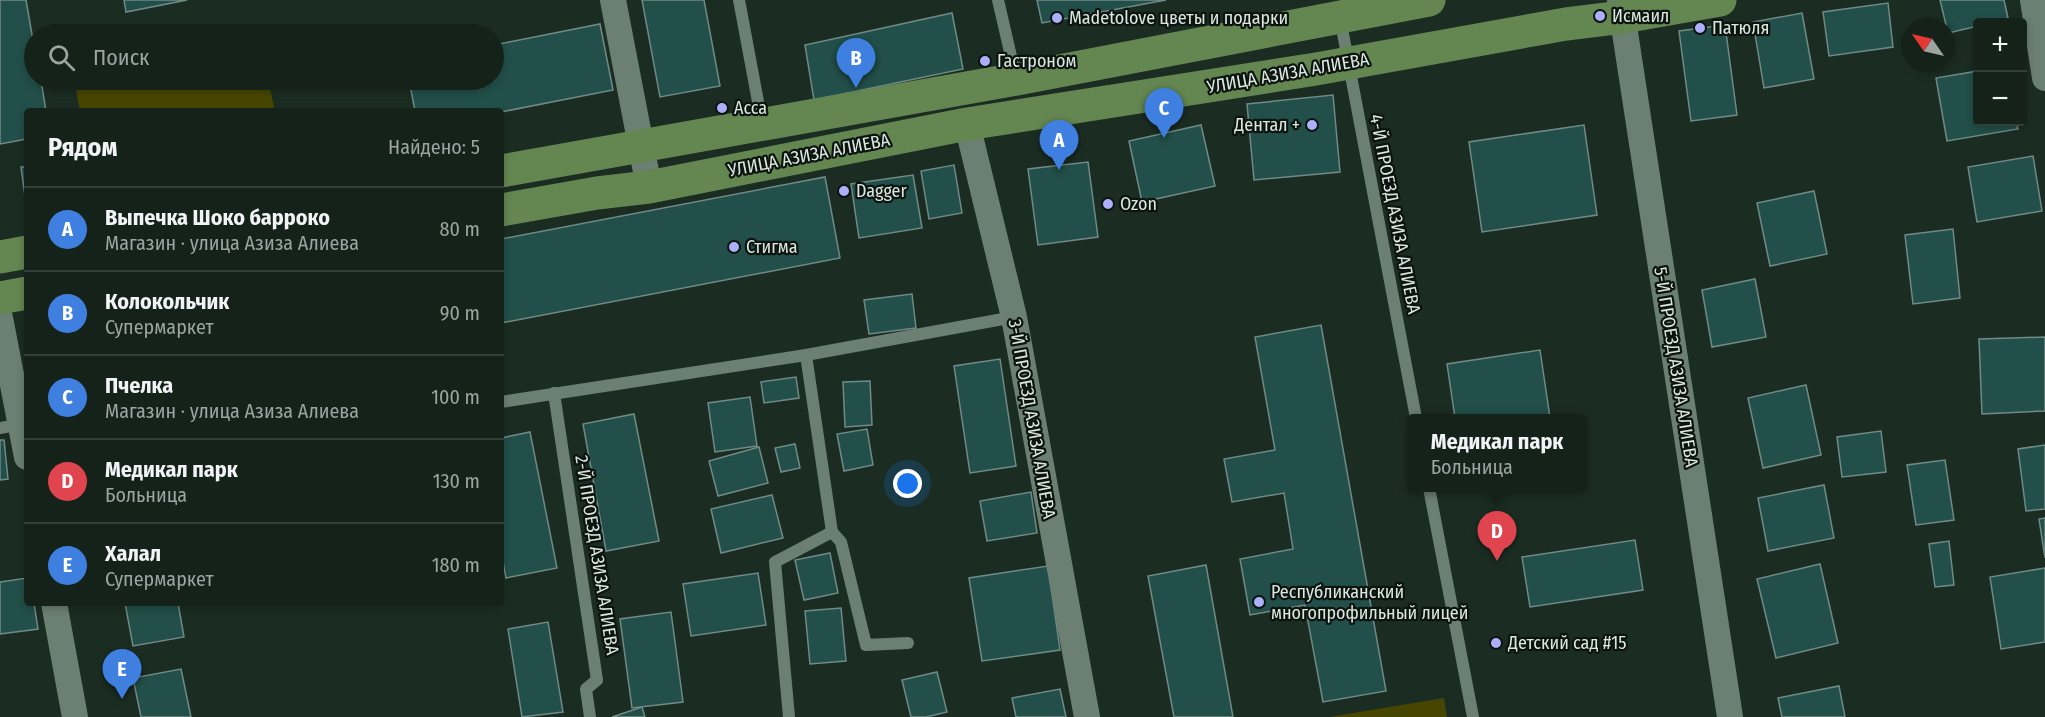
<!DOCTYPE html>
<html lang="ru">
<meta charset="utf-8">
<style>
:root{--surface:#14221a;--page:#1d2a23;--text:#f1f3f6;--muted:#9da4a2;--line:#333f39;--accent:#0b8043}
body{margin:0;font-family:"Fira Sans Condensed",sans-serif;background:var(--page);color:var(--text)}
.controls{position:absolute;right:18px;top:18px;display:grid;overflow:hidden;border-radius:6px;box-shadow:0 3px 9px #0003}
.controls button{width:54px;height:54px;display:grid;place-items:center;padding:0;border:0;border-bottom:2px solid var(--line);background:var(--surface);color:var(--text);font:30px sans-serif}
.compass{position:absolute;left:1901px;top:18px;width:54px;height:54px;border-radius:50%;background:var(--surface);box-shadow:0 3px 9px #0003;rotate:304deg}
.you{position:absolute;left:908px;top:484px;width:21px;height:21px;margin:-15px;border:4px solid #fff;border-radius:50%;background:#1a73e8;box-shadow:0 0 0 9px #1a73e833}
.badge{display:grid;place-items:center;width:39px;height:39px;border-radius:50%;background:var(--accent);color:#fff;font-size:20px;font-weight:700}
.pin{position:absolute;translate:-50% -50px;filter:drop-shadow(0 2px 3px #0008)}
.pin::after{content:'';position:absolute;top:32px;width:21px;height:18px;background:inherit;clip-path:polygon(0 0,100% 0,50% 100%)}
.popup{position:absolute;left:1407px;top:414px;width:180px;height:78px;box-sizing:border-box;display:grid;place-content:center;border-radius:6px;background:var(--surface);filter:drop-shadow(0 2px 4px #0005);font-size:20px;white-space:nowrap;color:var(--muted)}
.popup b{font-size:22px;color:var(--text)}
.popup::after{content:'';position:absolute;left:50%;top:100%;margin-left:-12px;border:12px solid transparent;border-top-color:var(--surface)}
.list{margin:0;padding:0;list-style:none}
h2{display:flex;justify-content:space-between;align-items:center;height:78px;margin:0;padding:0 24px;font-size:26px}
h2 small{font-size:20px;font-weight:400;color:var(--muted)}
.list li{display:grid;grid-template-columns:39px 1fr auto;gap:18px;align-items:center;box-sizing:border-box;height:84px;padding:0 24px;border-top:2px solid var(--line)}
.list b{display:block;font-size:22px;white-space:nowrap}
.list p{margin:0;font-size:20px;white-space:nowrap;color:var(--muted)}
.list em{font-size:20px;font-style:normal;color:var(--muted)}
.icon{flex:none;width:33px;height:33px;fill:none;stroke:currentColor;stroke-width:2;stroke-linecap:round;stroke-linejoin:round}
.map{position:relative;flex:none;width:2045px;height:717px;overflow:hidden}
.search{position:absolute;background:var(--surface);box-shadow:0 3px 9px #0003;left:24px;top:24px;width:480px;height:66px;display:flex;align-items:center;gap:15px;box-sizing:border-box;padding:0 21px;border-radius:33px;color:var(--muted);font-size:22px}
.panel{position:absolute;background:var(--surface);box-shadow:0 3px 9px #0003;left:24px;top:108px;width:480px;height:498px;border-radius:6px}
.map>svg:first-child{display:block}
.green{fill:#474601}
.building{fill:#224f49;stroke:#708a86;stroke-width:1.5}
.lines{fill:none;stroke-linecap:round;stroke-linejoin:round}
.service{stroke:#6b7f72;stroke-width:12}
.minor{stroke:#6b7f72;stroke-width:26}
.secondary{stroke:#648650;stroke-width:33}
.poi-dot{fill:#acaffb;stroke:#0c140f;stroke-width:2}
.labels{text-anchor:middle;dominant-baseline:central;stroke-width:4.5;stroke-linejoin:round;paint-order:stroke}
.poi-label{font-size:18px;fill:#dce7e0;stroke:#0c140f;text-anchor:start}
.street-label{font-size:18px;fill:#dce7e0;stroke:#0c140f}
</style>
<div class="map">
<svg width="2045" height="717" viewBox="0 0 2045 717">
<rect width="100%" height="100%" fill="#1b2d23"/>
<g class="green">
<polygon points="74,80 268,80 275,111 80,111"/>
<polygon points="1444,698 1447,717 1329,717"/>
</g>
<g class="building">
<polygon points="0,0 26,0 34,46 34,80 41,80 46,111 27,111 27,139 0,144"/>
<polygon points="124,0 187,0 126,12"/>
<polygon points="642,0 704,0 720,86 660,97"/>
<polygon points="1037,0 1166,0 1042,23"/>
<polygon points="1940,0 2004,0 2008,18 1991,22 1978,22 1978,26 1948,33"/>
<polygon points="1888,3 1893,47 1829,56 1823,12"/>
<polygon points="952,13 963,69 814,100 805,45"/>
<polygon points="1802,13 1814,79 1764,88 1753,22"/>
<polygon points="600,24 613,90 501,112 415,111 409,80 494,80 494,45"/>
<polygon points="1725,25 1737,115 1691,121 1679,31"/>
<polygon points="1978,71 1978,122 2016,122 2018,129 1947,141 1936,78"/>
<polygon points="1333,95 1340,172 1254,180 1247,104"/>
<polygon points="1201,125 1215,186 1142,202 1129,141"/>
<polygon points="1584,125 1597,215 1482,232 1469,142"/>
<polygon points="2033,156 2042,211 1977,222 1968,167"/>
<polygon points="1088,162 1098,237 1038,245 1028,169"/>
<polygon points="954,165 962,213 929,219 921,171"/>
<polygon points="21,167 27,167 27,211"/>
<polygon points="913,175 922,228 859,238 851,184"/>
<polygon points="825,177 840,258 501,323 501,239"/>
<polygon points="1814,191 1827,254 1770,266 1757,203"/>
<polygon points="1953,229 1960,298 1913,304 1905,235"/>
<polygon points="1755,279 1766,337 1712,347 1702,290"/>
<polygon points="912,294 916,328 869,334 864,300"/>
<polygon points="1321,325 1386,691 1323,702 1305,605 1250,615 1240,559 1293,549 1284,493 1232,502 1224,459 1275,450 1255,337"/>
<polygon points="2045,337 2045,411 1982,414 1979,339"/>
<polygon points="1540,350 1550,418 1455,418 1447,364"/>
<polygon points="1000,359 1016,466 970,473 954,366"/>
<polygon points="796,377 799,398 764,403 761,382"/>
<polygon points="870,381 872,425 845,427 843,382"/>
<polygon points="1806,385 1821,455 1763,468 1748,398"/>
<polygon points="750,397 757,446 715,452 708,403"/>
<polygon points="634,414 659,541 606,551 583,424"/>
<polygon points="867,429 873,465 844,471 837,434"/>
<polygon points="1881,431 1886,472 1842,477 1837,437"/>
<polygon points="530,432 557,568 506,578 501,551 501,438"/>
<polygon points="0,440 4,440 8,479 0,480"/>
<polygon points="795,444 800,468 781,472 775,448"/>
<polygon points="2045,445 2045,509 2026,511 2018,449"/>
<polygon points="759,447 768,483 718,496 709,461"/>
<polygon points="1945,460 1954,520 1916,525 1907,465"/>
<polygon points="1824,485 1834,538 1768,551 1758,498"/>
<polygon points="1031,492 1037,533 987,541 980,501"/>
<polygon points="772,495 783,538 721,553 711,509"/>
<polygon points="2045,518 2045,558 2039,519"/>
<polygon points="1635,540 1643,590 1530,607 1522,557"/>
<polygon points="1949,541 1954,585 1935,587 1929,544"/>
<polygon points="830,553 838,593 804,600 795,560"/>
<polygon points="1820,564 1838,643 1776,658 1757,579"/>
<polygon points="1206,565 1233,717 1174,717 1148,576"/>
<polygon points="1048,566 1060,650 982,661 969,578"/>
<polygon points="2045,568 2045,642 2001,649 1990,577"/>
<polygon points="758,573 766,625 691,636 683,584"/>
<polygon points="27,578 27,603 34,603 38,629 0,634 0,582"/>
<polygon points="125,603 178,603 184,637 133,646"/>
<polygon points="841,608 846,661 810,664 805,611"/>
<polygon points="671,612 683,702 632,708 620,619"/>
<polygon points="548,622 563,712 522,717 508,629"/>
<polygon points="181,669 191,717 141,717 133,678"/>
<polygon points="937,672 947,712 926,717 911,717 902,680"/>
<polygon points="1839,686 1845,717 1782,717 1778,698"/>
<polygon points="1060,689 1066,717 1016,717 1012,698"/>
<polygon points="642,707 645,717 612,717"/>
</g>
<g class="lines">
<g class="service">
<polyline points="739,0 762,123"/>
<polyline points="998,0 1016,78"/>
<polyline points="1340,18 1416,418"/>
<polyline points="806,355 832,532 841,542 866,645 908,643"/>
<polyline points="554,393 597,680 586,689 590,717"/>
<polyline points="501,402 806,355 1014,317"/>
<polyline points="0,428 22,424"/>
<polyline points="1429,488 1473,717"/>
<polyline points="789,717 775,562 832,532"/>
</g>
<g class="minor">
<polyline points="613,0 649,187"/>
<polyline points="1620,0 1730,717"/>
<polyline points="2033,0 2045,78"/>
<polyline points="967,124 1014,317 1087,717"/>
<polyline points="0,318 27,457"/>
<polyline points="54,603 75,717"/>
</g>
<g class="secondary">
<polyline points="501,171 1017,79 1429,0"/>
<polyline points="501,210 597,193 649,187 967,124 1316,69 1566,24 1623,17 1720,0"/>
<polyline points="0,257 27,252"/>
<polyline points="0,298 27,293"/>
</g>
</g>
<g class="poi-dot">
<circle cx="1600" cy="16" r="6"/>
<circle cx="1057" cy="18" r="6"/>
<circle cx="1700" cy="28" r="6"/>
<circle cx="985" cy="61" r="6"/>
<circle cx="722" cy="108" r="6"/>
<circle cx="1312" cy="125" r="6"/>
<circle cx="844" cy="191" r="6"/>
<circle cx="1108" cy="204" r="6"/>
<circle cx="734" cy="247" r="6"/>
<circle cx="1259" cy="602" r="6"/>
<circle cx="1496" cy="643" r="6"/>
</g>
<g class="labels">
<g class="poi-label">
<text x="1612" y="16">Исмаил</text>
<text x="1069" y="18">Madetolove цветы и подарки</text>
<text x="1712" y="28">Патюля</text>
<text x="997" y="61">Гастроном</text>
<text x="734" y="108">Асса</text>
<text x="1300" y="125" text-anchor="end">Дентал +</text>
<text x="856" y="191">Dagger</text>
<text x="1120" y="204">Ozon</text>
<text x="746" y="247">Стигма</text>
<text x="1271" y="592">Республиканский<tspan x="1271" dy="21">многопрофильный лицей</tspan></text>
<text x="1508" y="643">Детский сад #15</text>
</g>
<g class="street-label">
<text transform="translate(1288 73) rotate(-10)">УЛИЦА АЗИЗА АЛИЕВА</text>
<text transform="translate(809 155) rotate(-11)">УЛИЦА АЗИЗА АЛИЕВА</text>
<text transform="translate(1395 214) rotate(79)">4-Й ПРОЕЗД АЗИЗА АЛИЕВА</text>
<text transform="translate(1676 367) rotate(81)">5-Й ПРОЕЗД АЗИЗА АЛИЕВА</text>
<text transform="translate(1032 419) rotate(80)">3-Й ПРОЕЗД АЗИЗА АЛИЕВА</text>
<text transform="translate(597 555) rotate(81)">2-Й ПРОЕЗД АЗИЗА АЛИЕВА</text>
</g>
</g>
</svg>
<div class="controls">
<button>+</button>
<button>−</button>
</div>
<svg class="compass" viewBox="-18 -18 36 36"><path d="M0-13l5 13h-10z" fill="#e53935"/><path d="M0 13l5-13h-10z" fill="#9da4a2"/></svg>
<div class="you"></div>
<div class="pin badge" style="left:1059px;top:170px;background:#3f7fe0">A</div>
<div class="pin badge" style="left:856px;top:88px;background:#3f7fe0">B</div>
<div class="pin badge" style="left:1164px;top:138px;background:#3f7fe0">C</div>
<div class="pin badge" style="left:1497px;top:561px;background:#e0444e">D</div>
<div class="popup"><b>Медикал парк</b>Больница</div>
<div class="pin badge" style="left:122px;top:699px;background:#3f7fe0">E</div>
<div class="search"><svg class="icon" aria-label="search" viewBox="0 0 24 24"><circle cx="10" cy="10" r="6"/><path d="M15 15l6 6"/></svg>Поиск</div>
<section class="panel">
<h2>Рядом<small>Найдено: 5</small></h2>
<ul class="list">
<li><span class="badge" style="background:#3f7fe0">A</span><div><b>Выпечка Шоко барроко</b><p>Магазин · улица Азиза Алиева</p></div><em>80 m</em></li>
<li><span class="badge" style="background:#3f7fe0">B</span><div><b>Колокольчик</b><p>Супермаркет</p></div><em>90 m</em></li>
<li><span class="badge" style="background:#3f7fe0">C</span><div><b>Пчелка</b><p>Магазин · улица Азиза Алиева</p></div><em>100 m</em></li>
<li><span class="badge" style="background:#e0444e">D</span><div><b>Медикал парк</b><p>Больница</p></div><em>130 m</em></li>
<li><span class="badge" style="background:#3f7fe0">E</span><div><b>Халал</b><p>Супермаркет</p></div><em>180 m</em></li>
</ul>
</section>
</div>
